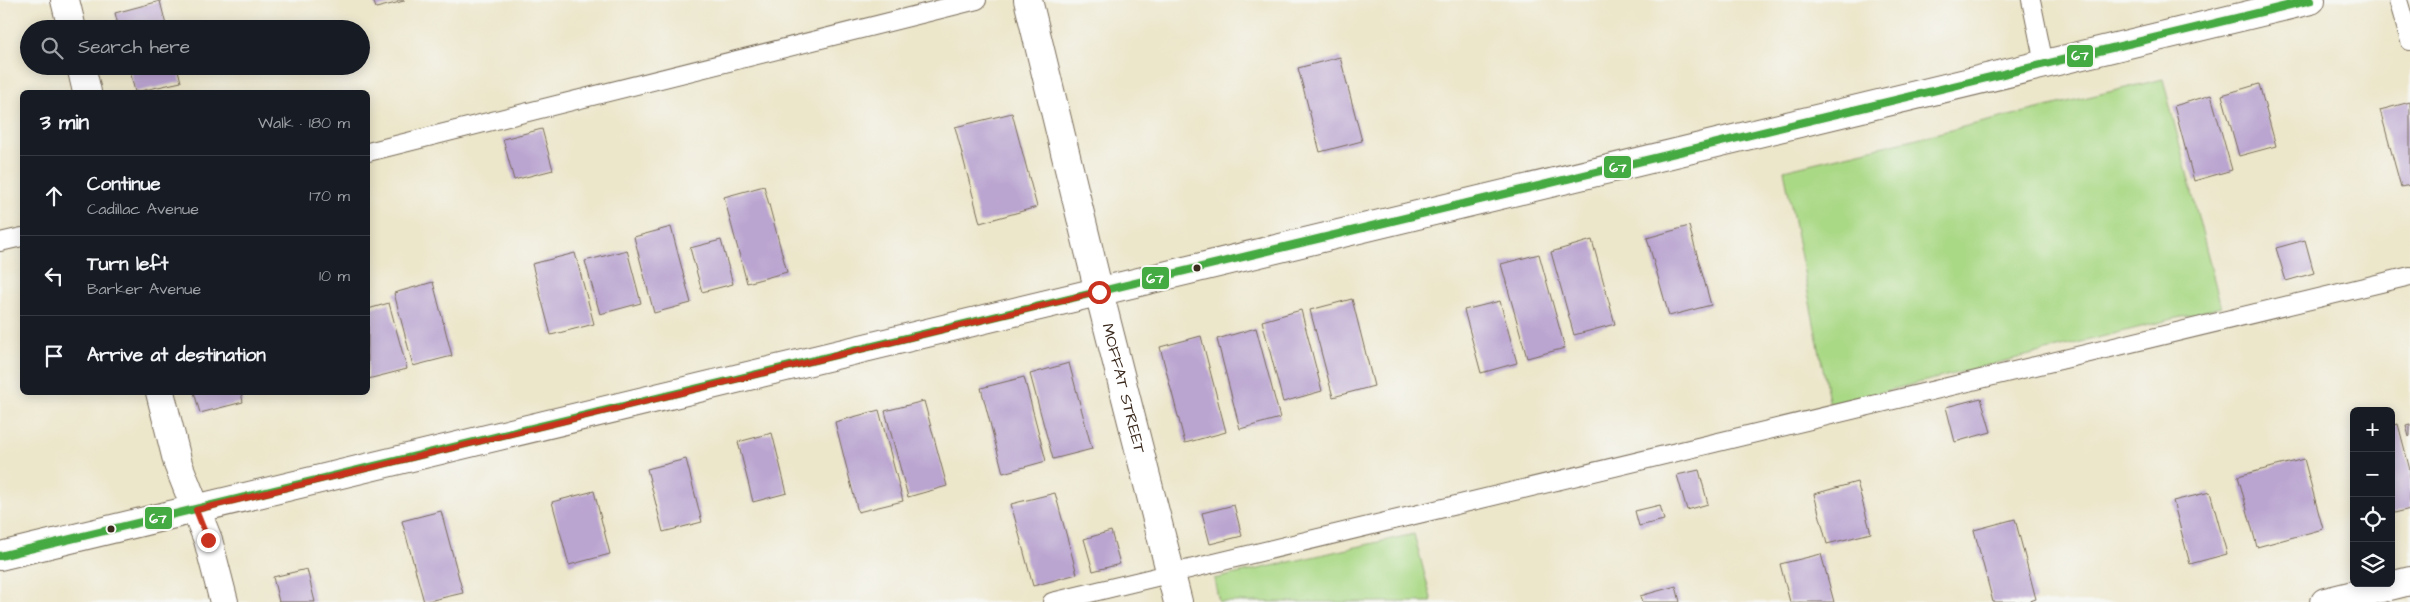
<!DOCTYPE html>
<meta charset="utf-8">
<style>
:root{--surface:#171b24;--page:#20242c;--text:#f1f3f6;--muted:#9ea1a6;--line:#363941}
body{margin:0;font-family:"Architects Daughter",sans-serif;background:var(--page);color:var(--text)}
.controls{position:absolute;right:15px;bottom:15px;display:grid;overflow:hidden;border-radius:8px;box-shadow:0 2px 12px #0003}
.controls button{width:45px;height:45px;display:grid;place-items:center;padding:0;border:0;border-bottom:1px solid var(--line);background:var(--surface);color:var(--text);font:25px sans-serif}
.stop{position:absolute;width:15px;height:15px;margin:-11px;border:4px solid #c8321e;border-radius:50%;background:#fff}
.stop.end{background:#c8321e;border-color:#fff;box-shadow:0 1px 5px #0008}
.list{margin:0;padding:0;list-style:none}
h2{display:flex;justify-content:space-between;align-items:center;height:65px;margin:0;padding:0 20px;font-size:21px}
h2 small{font-size:16px;font-weight:400;color:var(--muted)}
.list li{display:grid;grid-template-columns:32px 1fr auto;gap:15px;align-items:center;box-sizing:border-box;height:80px;padding:0 20px;border-top:1px solid var(--line)}
.list b{display:block;font-size:19px;white-space:nowrap}
.list p{margin:0;font-size:16px;white-space:nowrap;color:var(--muted)}
.list em{font-size:16px;font-style:normal;color:var(--muted)}
.icon{flex:none;width:28px;height:28px;fill:none;stroke:currentColor;stroke-width:2;stroke-linecap:round;stroke-linejoin:round}
.map{position:relative;flex:none;width:2410px;height:602px;overflow:hidden}
.search{position:absolute;background:var(--surface);box-shadow:0 2px 12px #0003;left:20px;top:20px;width:350px;height:55px;display:flex;align-items:center;gap:12px;box-sizing:border-box;padding:0 18px;border-radius:28px;color:var(--muted);font-size:19px}
.panel{position:absolute;background:var(--surface);box-shadow:0 2px 12px #0003;left:20px;top:90px;width:350px;height:305px;border-radius:8px}
.map>svg:first-child{display:block}
.green{fill:#aad986;stroke:#728252}
.building{fill:#baa4d0}
.lines{fill:none;stroke-linecap:round;stroke-linejoin:round}
.lane-casing{stroke:#796c5a;stroke-width:20}
.street-casing{stroke:#796c5a;stroke-width:30}
.secondary-casing{stroke:#796c5a;stroke-width:30}
.lane{stroke:#fff;stroke-width:18}
.street{stroke:#fff;stroke-width:28}
.secondary{stroke:#fff;stroke-width:28}
.bus-1-casing{stroke:#f6f6f2;stroke-width:11}
.bus-1{stroke:#44aa42;stroke-width:8}
.route{stroke:#c8321e;stroke-width:6}
.bus-dot{fill:#3b2a1e;stroke:#f6f6f2;stroke-width:2}
.labels{text-anchor:middle;dominant-baseline:central;stroke-width:5;stroke-linejoin:round;paint-order:stroke}
.street-label{font-size:16px;fill:#3b2a1e;stroke:#f6f6f2}
.line-badge{stroke:#f6f6f2;stroke-width:2}
.badge-label{font-size:14px;text-anchor:middle;font-weight:bold;fill:#fff}
</style>
<div class="map">
<svg width="2410" height="602" viewBox="0 0 2410 602">
<rect width="100%" height="100%" fill="#f6f6f2"/>
<filter id="ink" filterUnits="userSpaceOnUse"><feTurbulence type="fractalNoise" baseFrequency=".02" numOctaves="2"/><feDisplacementMap in="SourceGraphic" scale="10" xChannelSelector="R" yChannelSelector="G"/><feConvolveMatrix kernelMatrix="1 2 1 2 8 2 1 2 1" color-interpolation-filters="sRGB"/></filter>
<filter id="wash" filterUnits="userSpaceOnUse"><feTurbulence type="fractalNoise" baseFrequency=".0096" numOctaves="4" result="noise"/><feDisplacementMap in="SourceGraphic" scale="20" xChannelSelector="R" yChannelSelector="G"/><feGaussianBlur stdDeviation="1.12" result="paint"/><feColorMatrix in="noise" values="0 0 0 0 0 0 0 0 0 0 0 0 0 0 0 0 0 1.4 0 .05"/><feComposite in="paint" operator="in"/></filter>
<g filter="url(#wash)">
<rect width="100%" height="100%" fill="#ece6ca"/>
<g class="green">
<polygon points="2163,79 2221,307 1830,405 1784,170"/>
<polygon points="1414,534 1432,602 1219,602 1214,579"/>
</g>
<g id="blocks">
<g class="building">
<polygon points="373,0 404,0 404,1 376,8"/>
<polygon points="160,1 167,29 119,29 115,13"/>
<polygon points="1340,57 1362,141 1320,152 1298,68"/>
<polygon points="129,66 177,66 181,82 135,92"/>
<polygon points="2259,84 2276,146 2239,156 2222,95"/>
<polygon points="2211,95 2232,170 2194,181 2174,106"/>
<polygon points="2410,102 2410,185 2401,187 2380,110"/>
<polygon points="1012,113 1037,207 980,223 955,127"/>
<polygon points="542,129 553,170 514,180 503,139"/>
<polygon points="764,186 787,272 747,283 724,197"/>
<polygon points="1689,226 1711,305 1669,316 1647,238"/>
<polygon points="671,227 691,303 654,313 634,237"/>
<polygon points="721,240 733,284 702,292 690,248"/>
<polygon points="1592,240 1615,324 1574,335 1551,252"/>
<polygon points="2305,240 2314,273 2286,281 2276,248"/>
<polygon points="627,250 641,303 600,314 585,261"/>
<polygon points="575,253 594,324 551,335 532,264"/>
<polygon points="1539,254 1565,348 1527,358 1501,264"/>
<polygon points="433,282 452,356 413,366 394,293"/>
<polygon points="1352,299 1374,386 1333,397 1310,310"/>
<polygon points="1500,301 1517,363 1481,373 1464,310"/>
<polygon points="389,303 407,369 368,379 368,309"/>
<polygon points="1301,310 1322,391 1283,402 1262,321"/>
<polygon points="1256,328 1280,418 1240,429 1217,339"/>
<polygon points="1201,336 1226,432 1185,443 1160,347"/>
<polygon points="1069,363 1092,449 1053,459 1030,374"/>
<polygon points="1024,377 1046,461 1003,473 981,388"/>
<polygon points="194,392 241,392 243,402 200,413"/>
<polygon points="1981,398 1991,432 1955,442 1946,407"/>
<polygon points="924,401 947,486 908,497 885,411"/>
<polygon points="879,410 903,501 858,512 835,422"/>
<polygon points="2398,424 2410,470 2410,509 2391,514 2391,426"/>
<polygon points="2410,424 2410,436 2409,437 2406,425"/>
<polygon points="772,433 787,493 753,502 738,442"/>
<polygon points="686,459 702,522 663,532 647,469"/>
<polygon points="2304,459 2323,529 2257,547 2238,476"/>
<polygon points="1699,470 1708,504 1687,510 1677,475"/>
<polygon points="1857,482 1871,533 1827,544 1814,494"/>
<polygon points="594,491 610,554 569,565 552,502"/>
<polygon points="2210,492 2227,554 2190,564 2173,501"/>
<polygon points="1055,493 1077,574 1033,586 1011,504"/>
<polygon points="1234,505 1242,536 1210,544 1202,513"/>
<polygon points="1660,505 1664,520 1639,526 1635,511"/>
<polygon points="441,511 463,593 424,602 402,521"/>
<polygon points="2015,519 2036,599 2027,602 1993,602 1974,530"/>
<polygon points="1111,531 1120,564 1093,571 1084,539"/>
<polygon points="1821,554 1834,602 1790,602 1780,564"/>
<polygon points="307,569 315,602 279,602 273,577"/>
<polygon points="1676,586 1680,602 1642,602 1640,596"/>
</g>
</g>
</g>
<g filter="url(#ink)">
<use href="#blocks" fill-opacity="0" stroke="#796c5a" stroke-width="1"/>
<g class="lines">
<defs>
<g id="lane">
<polyline points="2031,0 2044,64"/>
<polyline points="2398,0 2410,41"/>
<polyline points="368,152 977,0"/>
<polyline points="0,242 22,237"/>
<polyline points="1052,602 2410,276"/>
</g>
<g id="street">
<polyline points="65,0 72,29"/>
<path id="s1" d="M1028,0L1099,292L1178,602"/>
<polyline points="81,66 87,92"/>
<polyline points="160,392 178,464 208,540 224,602"/>
<polyline points="2325,602 2410,581"/>
</g>
<polyline id="secondary" points="0,556 2311,0"/>
</defs>
<use href="#lane" class="lane-casing"/>
<use href="#street" class="street-casing"/>
<use href="#secondary" class="secondary-casing"/>
<use href="#lane" class="lane"/>
<use href="#street" class="street"/>
<use href="#secondary" class="secondary"/>
<defs>
<polyline id="bus-1" points="0,556 2311,0"/>
</defs>
<use href="#bus-1" class="bus-1-casing"/>
<use href="#bus-1" class="bus-1"/>
</g>
</g>
<g class="lines" filter="url(#ink)">
<polyline class="route" points="208,540 196,510 1099,292"/>
</g>
<g class="bus-dot">
<circle cx="1197" cy="268" r="4.5"/>
<circle cx="111" cy="529" r="4.5"/>
</g>
<g class="labels">
<g class="street-label">
<text stroke="none"><textPath href="#s1" startOffset="400">MOFFAT STREET</textPath></text>
</g>
</g>
<g class="line-badge">
<rect x="2066" y="44" width="28" height="24" rx="5" fill="#44aa42"/>
<rect x="1603" y="155" width="29" height="24" rx="5" fill="#44aa42"/>
<rect x="1141" y="266" width="29" height="24" rx="5" fill="#44aa42"/>
<rect x="144" y="506" width="29" height="24" rx="5" fill="#44aa42"/>
</g>
<g class="badge-label">
<text x="2080" y="60">67</text>
<text x="1618" y="172">67</text>
<text x="1155" y="283">67</text>
<text x="158" y="523">67</text>
</g>
</svg>
<div class="controls">
<button>+</button>
<button>−</button>
<button><svg class="icon" aria-label="locate" viewBox="0 0 24 24"><circle cx="12" cy="12" r="6"/><path d="M12 2v4M12 18v4M2 12h4M18 12h4"/></svg></button>
<button><svg class="icon" aria-label="layers" viewBox="0 0 24 24"><path d="M12 4l9 5-9 5-9-5zM3 14l9 5 9-5"/></svg></button>
</div>
<div class="stop" style="left:1099px;top:292px"></div>
<div class="stop end" style="left:208px;top:540px"></div>
<div class="search"><svg class="icon" aria-label="search" viewBox="0 0 24 24"><circle cx="10" cy="10" r="6"/><path d="M15 15l6 6"/></svg>Search here</div>
<section class="panel">
<h2>3 min<small>Walk · 180 m</small></h2>
<ul class="list">
<li><svg class="icon" aria-label="ahead" viewBox="0 0 24 24"><path d="M12 20V5M6 11l6-6 6 6"/></svg><div><b>Continue</b><p>Cadillac Avenue</p></div><em>170 m</em></li>
<li><svg class="icon" aria-label="left" viewBox="0 0 24 24"><path d="M17 20v-9H6M10 6l-5 5 5 5"/></svg><div><b>Turn left</b><p>Barker Avenue</p></div><em>10 m</em></li>
<li><svg class="icon" aria-label="arrive" viewBox="0 0 24 24"><path d="M6 21V4h12l-3 4 3 4H6"/></svg><div><b>Arrive at destination</b></div></li>
</ul>
</section>
</div>
